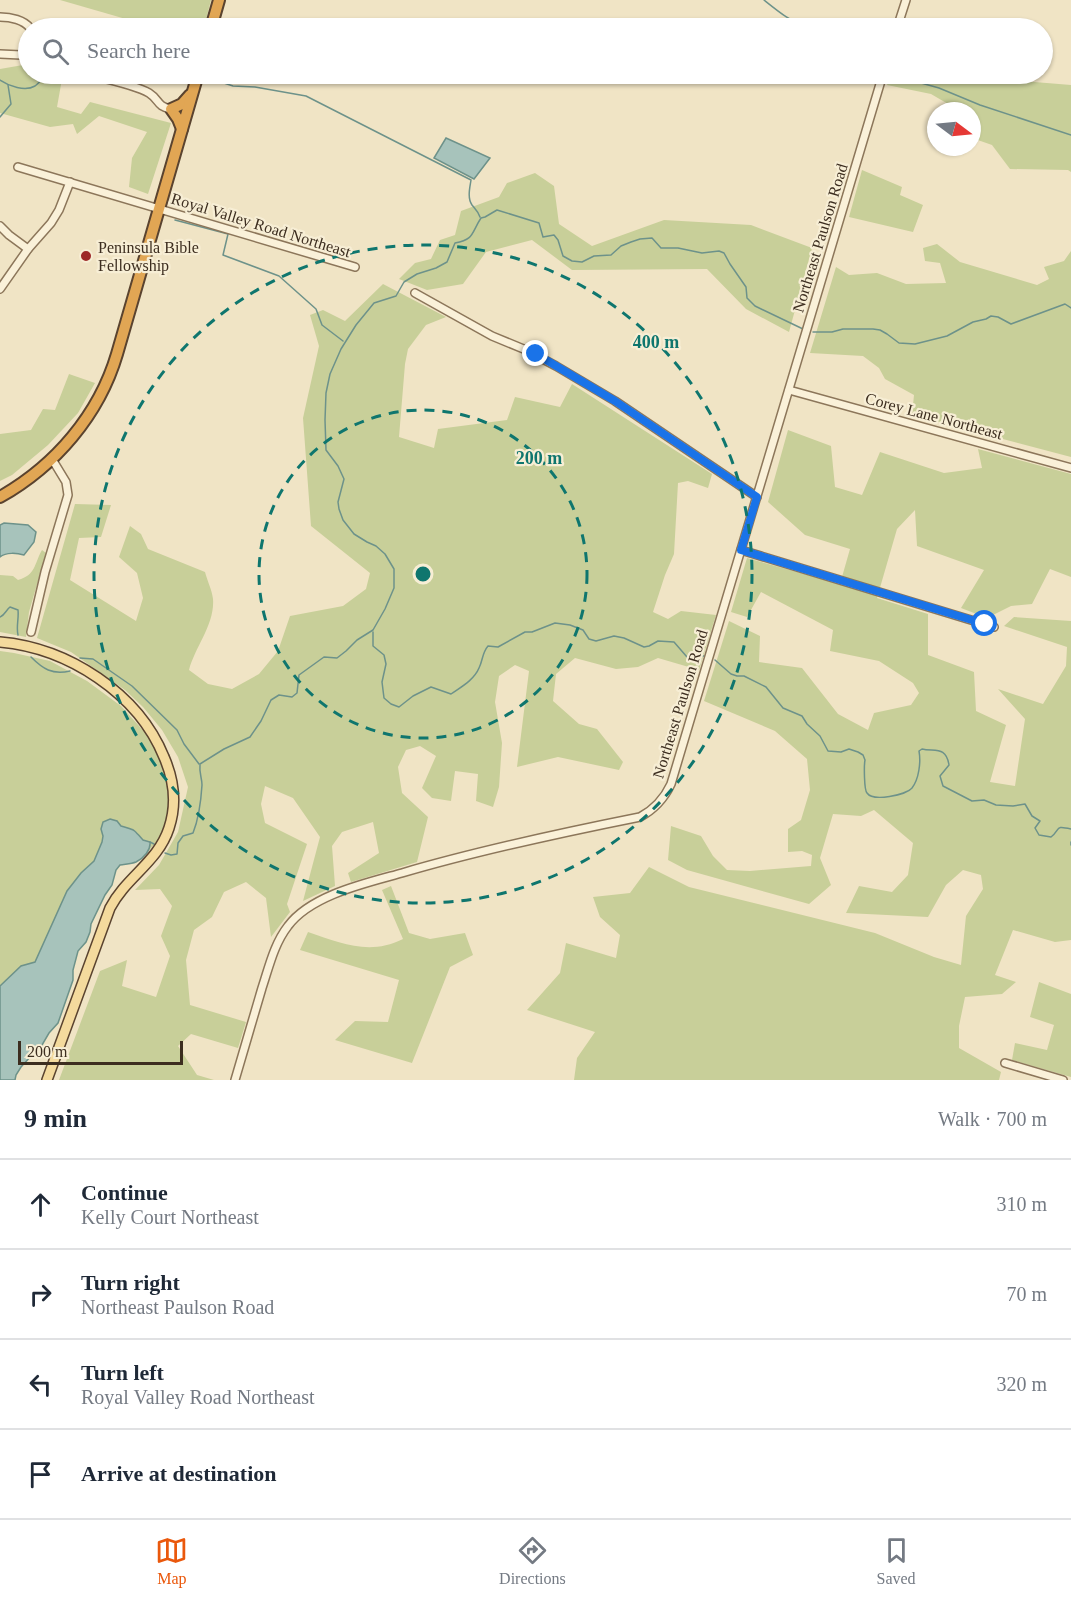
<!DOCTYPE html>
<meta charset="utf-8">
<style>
:root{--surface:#fff;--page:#f2f2f3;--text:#1f2937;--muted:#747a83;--line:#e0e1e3;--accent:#ea580c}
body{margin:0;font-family:"Times New Roman",serif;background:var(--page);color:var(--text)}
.compass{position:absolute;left:927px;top:102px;width:54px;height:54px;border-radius:50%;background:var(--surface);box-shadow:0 2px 4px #0004;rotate:106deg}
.scale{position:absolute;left:18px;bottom:15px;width:165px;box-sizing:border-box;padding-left:6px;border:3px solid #3c2d1f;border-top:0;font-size:16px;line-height:21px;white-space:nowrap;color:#3c2d1f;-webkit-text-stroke:4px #f7eed5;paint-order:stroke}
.stop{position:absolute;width:18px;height:18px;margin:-14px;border:4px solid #1a73e8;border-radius:50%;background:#fff}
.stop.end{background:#1a73e8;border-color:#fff;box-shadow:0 2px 6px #0008}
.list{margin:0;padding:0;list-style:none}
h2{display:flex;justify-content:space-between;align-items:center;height:78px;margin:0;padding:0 24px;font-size:26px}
h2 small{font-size:20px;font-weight:400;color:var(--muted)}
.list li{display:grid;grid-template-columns:39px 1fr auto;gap:18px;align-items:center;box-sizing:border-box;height:90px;padding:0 24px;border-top:2px solid var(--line)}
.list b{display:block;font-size:22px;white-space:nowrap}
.list p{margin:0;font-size:20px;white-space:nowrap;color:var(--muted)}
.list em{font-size:20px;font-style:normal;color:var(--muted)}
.icon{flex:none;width:33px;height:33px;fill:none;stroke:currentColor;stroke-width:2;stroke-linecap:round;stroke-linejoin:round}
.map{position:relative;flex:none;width:1071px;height:1080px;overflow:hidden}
.search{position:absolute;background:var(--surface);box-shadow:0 2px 4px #0004;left:18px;right:18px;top:18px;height:66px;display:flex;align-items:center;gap:15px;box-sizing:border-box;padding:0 21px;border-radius:33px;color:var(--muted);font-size:22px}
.sheet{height:438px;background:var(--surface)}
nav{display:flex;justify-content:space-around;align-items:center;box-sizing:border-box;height:84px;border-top:2px solid var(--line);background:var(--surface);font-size:16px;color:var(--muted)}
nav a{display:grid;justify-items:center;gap:3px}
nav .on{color:var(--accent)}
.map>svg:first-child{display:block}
.green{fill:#c8cf99}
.water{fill:#a7c3bb;stroke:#6d928a;stroke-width:1.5}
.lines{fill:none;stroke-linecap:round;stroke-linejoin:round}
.stream{stroke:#6d928a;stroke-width:1.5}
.minor-casing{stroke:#8c765a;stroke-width:10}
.major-casing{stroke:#5a432f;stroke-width:12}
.highway-casing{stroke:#5a432f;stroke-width:14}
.minor{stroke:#faf1d9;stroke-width:7}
.major{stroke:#f4da9d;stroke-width:9}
.highway{stroke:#e1a654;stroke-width:10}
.route{stroke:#1a73e8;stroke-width:8}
.ring{fill:none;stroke:#0f766e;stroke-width:3;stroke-dasharray:10 8}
.poi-dot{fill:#9d2928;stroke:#f7eed5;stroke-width:2}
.labels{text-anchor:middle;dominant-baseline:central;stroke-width:4.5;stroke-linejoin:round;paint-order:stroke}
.street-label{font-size:16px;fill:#3c2d1f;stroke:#f7eed5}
.poi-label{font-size:16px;fill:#3c2d1f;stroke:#f7eed5;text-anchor:start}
.centre{fill:#0f766e;stroke:#f7eed5;stroke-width:3}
.ring-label{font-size:18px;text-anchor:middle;font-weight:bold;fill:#0f766e;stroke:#f7eed5;stroke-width:4.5;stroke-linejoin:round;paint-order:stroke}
</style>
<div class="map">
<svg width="1071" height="1080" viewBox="0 0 1071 1080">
<rect width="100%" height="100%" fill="#f0e4c5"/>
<g class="green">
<polygon points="60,0 211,0 204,28 157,28"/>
<polygon points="23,65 28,67 28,74 46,74 62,79 57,107 81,114 90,102 171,123 148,194 129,187 132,158 147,132 99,116 77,134 73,124 50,127 0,113 0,69"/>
<polygon points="890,74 999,74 999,79 1071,85 1071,172 1068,170 1010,169 992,145 972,138 972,111 960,111 931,94 887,85"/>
<polygon points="862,170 902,187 900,195 923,205 913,232 849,217"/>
<polygon points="535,173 554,186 559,224 592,246 664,220 751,225 812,248 789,332 746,309 707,269 572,270 532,240 486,252 463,284 427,290 399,279 415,263 431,259 440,240 455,235 461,211 499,197 507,183"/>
<polygon points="937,244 960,262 1037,285 1049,279 1044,267 1064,261 1071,251 1071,457 912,415 914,395 885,379 879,368 863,356 810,353 836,267 849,275 877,273 906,284 946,283 940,263 925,261 923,248"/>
<path d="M383,284L446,317L426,325L408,349L405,364L399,437L434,448L438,429L507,420L515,397L560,407L572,384L712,474L708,488L688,481L678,483L674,554L665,575L653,612L668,619L681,611L716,615L699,670L658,658L638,667L616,669L575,658L556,674L553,701L579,724L597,729L623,762L619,770L558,757L517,767L529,671L515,665L499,676L495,702L502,743L499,787L493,807L476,801L478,774L455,771L451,801L432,798L422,788L436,756L420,746L406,750L398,767L402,793L428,817L417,862L351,882L348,873L379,853L373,822L342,832L332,846L335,886L303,901L320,837L293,798L265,786L261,804L265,823L307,844L287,904L290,912L271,937L266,898L246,882L224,892L212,917L194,930L186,960L190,1005L246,1022L238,1048L191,1034L178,1046L197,1075L214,1080H59L100,971L127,960L122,986L156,997L170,956L161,936L172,906L160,889L135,890L159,865L178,832L188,787L178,757L162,730L143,707L125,690L71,652L37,638L75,504L111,505L101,537L79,538L70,580L136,621L143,598L137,573L119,557L130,526L141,534L148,549L205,572C207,580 212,590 213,599C215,624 195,647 189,670L208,684L232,689L259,674L278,651L290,616L343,606L366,589L370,573L311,526L303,418L319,346L310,315L323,310L345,321Z"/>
<polygon points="69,374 95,383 78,413 48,445 12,475 0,481 0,434 31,430 43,409 55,410"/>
<polygon points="788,430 831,446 835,487 862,495 880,452 944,473 982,468 978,449 1071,474 1071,577 1050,569 1032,604 1011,606 987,618 961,608 984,570 917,546 915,510 897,529 877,598 928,614 928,655 974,672 976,711 1006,725 990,782 1015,786 1025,719 998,689 1043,704 1066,666 1067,647 1004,626 1014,617 1071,621 1071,940 1055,942 1013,930 995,975 1016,982 1002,994 965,997 959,1026 959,1048 1001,1072 999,1080 574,1080 577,1058 595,1032 527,1010 560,973 566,943 616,958 620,935 600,917 593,897 630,893 649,867 689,887 875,933 934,957 961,965 966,916 983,889 981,875 963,870 946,885 928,917 846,913 859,886 892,892 908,875 913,843 874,810 861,816 833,814 820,858 831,885 809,904 687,870 668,860 671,826 701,836 713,856 727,870 750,871 811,866 812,855 802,851 788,852 788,829 801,820 810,790 807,759 775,731 704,701 729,621 760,636 759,662 802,668 838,714 868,730 874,713 911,705 919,693 913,683 879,661 830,651 833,630 761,592 747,617 731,612 747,558 840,584 850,549 805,535 768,502"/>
<path d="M42,550L46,553L29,612L26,637L0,632V575L13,576L18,580C36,575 34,564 42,550Z"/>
<polygon points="0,651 14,653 50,661 87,681 121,706 149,737 165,771 170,810 166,827 161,836 147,853 135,862 120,865 116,870 112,885 105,895 91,924 90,932 86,942 78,951 73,970 73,980 58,1023 49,1033 38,1052 32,1055 21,1067 16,1075 15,1080 0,1080"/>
<path d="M391,886L409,933L430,939L465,933L473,955L450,967L412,1063L335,1040L355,1021L388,1022L399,980L300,950L308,932C341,943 369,956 403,939L382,890Z"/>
<polygon points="1039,982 1071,994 1071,1077 1012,1060 1015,1043 1047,1050 1054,1025 1030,1017"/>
</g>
<g class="water">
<polygon points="446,138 490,158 474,179 434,158"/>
<path d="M4,523L28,525L36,532L34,542L24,555C17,553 6,552 0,557V525Z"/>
<path d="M110,819L117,821L121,826C137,831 132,828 143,840L150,842C151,850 144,858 136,862C131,864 125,864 120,865L116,870L112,885L105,895L91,924L90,932L86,942L78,951L73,970V980L58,1023L49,1033L38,1052L32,1055L21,1067L16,1075L15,1080H0V986L21,966L35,962L67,891L81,873L94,861L102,842L103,836L101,829L103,822Z"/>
</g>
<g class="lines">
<g class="stream">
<path d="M764,0C779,12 791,22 809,28"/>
<path d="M215,75L224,83L233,86L255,87L306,96L471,180C470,187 467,198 472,205C475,209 478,211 480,217"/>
<path d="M0,80C9,86 25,92 35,86C39,83 43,78 46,75"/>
<polyline points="914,81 939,88 980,105 1071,135"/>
<polyline points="0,117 11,104 8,85"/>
<polyline points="175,220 228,234 223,255 279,276 316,309 322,325 343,341"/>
<polyline points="813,332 832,332 843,329 873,329 880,330 887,334 899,343 915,344 947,336 973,322 986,319 991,316 998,317 1011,324 1065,304 1071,308"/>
<path d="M0,617C5,615 6,610 10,607L18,610C19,619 16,626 18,635"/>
<path d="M373,632V646L384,655L386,664L382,682L384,698L391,704L399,707L413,696L431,687L451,694C461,687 474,680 479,668C483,660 482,653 488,646L498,647L525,632H532L555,623L570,625L583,630L589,639L596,641L614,636L624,638L644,647L649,646L658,641L674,642L687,657L704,656"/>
<path d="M31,657C43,669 52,675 70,671"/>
<polyline points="80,658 93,659 132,686 177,730 184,744 199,764"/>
<path d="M715,660L731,674L737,676H744L766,687L783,708L802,716L807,724L820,736L828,751L841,752L849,749L858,752L863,755L865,760C864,765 864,790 867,793C873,802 906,795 912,788C919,779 921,762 919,751L922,749C935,752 946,746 949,765L940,776L943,786L972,801L984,800L996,805L1013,806L1025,804L1032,816L1040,821L1035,828L1039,835L1051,837C1061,829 1054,825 1071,829"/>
<path d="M200,764L224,749L250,737L261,721L271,700L279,695L292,697L297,693L299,675L324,657L337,658L346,651L357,640L373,630L385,609L394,588V569L385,554L376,546L367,542L354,534L343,520L339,509L338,502L344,479L338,466L326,450L325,420L326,393L330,374L341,349L356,325L374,303L396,296L404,282L417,274L436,268L447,262L455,243C475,239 471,233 481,218L485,217L497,210L539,223L543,237L554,235L558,240L563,256L572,261L582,262L594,256L611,255L621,246L631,242L640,239L652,238L661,248H678L702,253L719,251L724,253L730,264L746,287L747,298L755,306L803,329"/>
<polyline points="150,842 154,844"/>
<polyline points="1071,842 1071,845"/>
<path d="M165,853L171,855L177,854L178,843L183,836L193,833C199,818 201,801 202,785C202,778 199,773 200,765"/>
</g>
<defs>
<g id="minor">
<path d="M0,17C11,17 24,20 30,28"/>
<polyline points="897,28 906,0"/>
<polyline points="0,54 21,55 28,50"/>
<path d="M86,74C102,78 136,85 149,93C160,100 156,106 171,109"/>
<polyline points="18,167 355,267"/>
<polyline points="0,226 9,235 28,249"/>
<polyline points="0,289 28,249 51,223 59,210 70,182"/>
<polyline points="415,293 492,336 526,350 556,366 615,401 757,497"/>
<polyline points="789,390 1071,468"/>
<polyline points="741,550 994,627"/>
<polyline points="31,632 45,572 68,495 66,482 52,459"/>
<polyline points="1005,1063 1063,1080"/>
<path d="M235,1080C244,1049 253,1019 262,988C269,967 274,944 288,926C311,895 366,883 402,873C480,850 560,833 640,817C655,809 664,799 671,784L883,74"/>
</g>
<path id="major" d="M0,642C68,648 138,693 164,757C174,780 177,804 169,828C158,862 126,877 110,908L47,1080"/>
<g id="highway">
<polyline points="211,28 219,0"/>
<polyline points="182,129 178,119 171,109 182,104 190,95"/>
<path d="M0,497C55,466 99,415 117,354L198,74"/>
</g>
</defs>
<use href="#minor" class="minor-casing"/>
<use href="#major" class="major-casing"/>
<use href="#highway" class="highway-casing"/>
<use href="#minor" class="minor"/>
<use href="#major" class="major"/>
<use href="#highway" class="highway"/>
</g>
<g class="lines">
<polyline class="route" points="536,354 615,401 757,497 741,550 985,624"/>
</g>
<g class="ring">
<circle cx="423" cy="574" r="164"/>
<circle cx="423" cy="574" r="329"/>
</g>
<circle class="poi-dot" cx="86" cy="256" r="6"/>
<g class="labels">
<g class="street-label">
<text transform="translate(261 225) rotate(17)">Royal Valley Road Northeast</text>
<text transform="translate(820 238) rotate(-73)">Northeast Paulson Road</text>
<text transform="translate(934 416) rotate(15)">Corey Lane Northeast</text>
<text transform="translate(680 704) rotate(-73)">Northeast Paulson Road</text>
</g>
<g class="poi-label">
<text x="98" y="247">Peninsula Bible<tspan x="98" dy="18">Fellowship</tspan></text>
</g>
</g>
<circle cx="423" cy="574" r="9" class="centre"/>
<g class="ring-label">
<text x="656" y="348">400 m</text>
<text x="539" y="464">200 m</text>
</g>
</svg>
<svg class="compass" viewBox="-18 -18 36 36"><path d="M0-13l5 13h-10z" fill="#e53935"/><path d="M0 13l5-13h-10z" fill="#747a83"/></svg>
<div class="scale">200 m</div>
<div class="stop" style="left:985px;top:624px"></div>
<div class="stop end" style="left:536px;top:354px"></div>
<div class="search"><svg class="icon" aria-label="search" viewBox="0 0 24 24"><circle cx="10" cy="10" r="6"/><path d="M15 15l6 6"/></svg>Search here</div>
</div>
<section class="sheet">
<h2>9 min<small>Walk · 700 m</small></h2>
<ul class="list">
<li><svg class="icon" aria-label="ahead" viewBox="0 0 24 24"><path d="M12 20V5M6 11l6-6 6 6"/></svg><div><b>Continue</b><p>Kelly Court Northeast</p></div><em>310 m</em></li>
<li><svg class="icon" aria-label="right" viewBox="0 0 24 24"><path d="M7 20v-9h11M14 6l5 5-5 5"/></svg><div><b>Turn right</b><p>Northeast Paulson Road</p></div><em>70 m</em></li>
<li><svg class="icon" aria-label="left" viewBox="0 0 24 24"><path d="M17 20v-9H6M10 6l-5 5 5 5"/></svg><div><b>Turn left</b><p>Royal Valley Road Northeast</p></div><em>320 m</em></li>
<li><svg class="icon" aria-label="arrive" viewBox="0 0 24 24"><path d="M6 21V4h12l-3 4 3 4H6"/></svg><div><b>Arrive at destination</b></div></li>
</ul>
</section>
<nav>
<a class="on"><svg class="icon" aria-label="map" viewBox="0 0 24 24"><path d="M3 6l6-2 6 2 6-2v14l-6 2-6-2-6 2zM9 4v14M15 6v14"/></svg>Map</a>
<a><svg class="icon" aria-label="directions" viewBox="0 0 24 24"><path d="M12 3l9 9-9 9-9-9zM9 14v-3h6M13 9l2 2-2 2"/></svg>Directions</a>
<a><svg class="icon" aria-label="saved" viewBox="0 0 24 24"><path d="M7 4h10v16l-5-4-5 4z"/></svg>Saved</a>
</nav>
